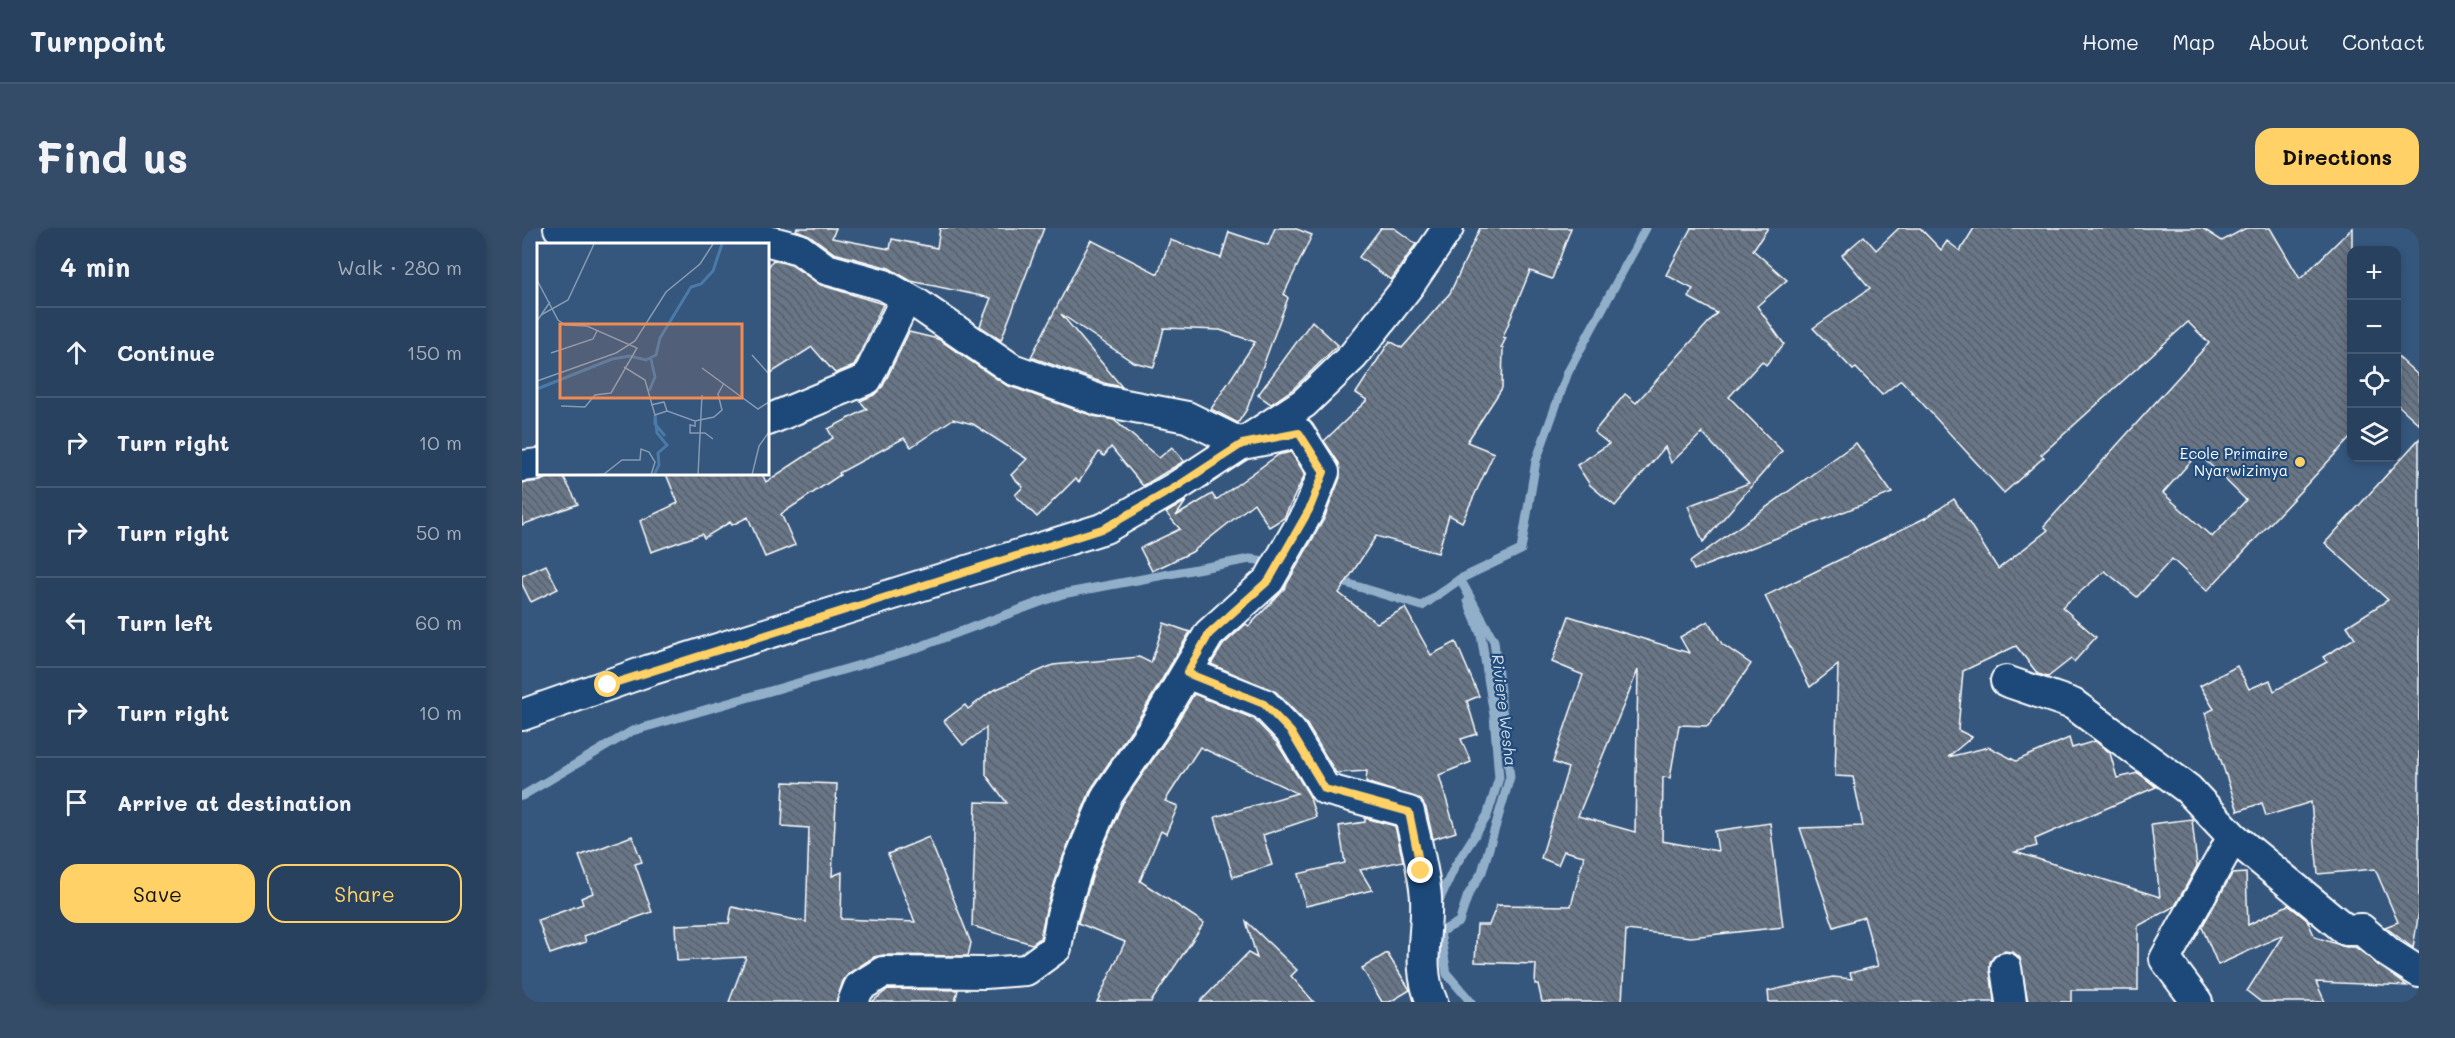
<!DOCTYPE html>
<meta charset="utf-8">
<style>
:root{--surface:#28415e;--page:#344c67;--text:#f1f3f6;--muted:#a5afbc;--line:#445a73;--accent:#ffd166}
body{margin:0;font-family:Mali,sans-serif;background:var(--page);color:var(--text)}
.controls{position:absolute;right:18px;top:18px;display:grid;overflow:hidden;border-radius:12px;box-shadow:0 3px 9px #0003}
.controls button{width:54px;height:54px;display:grid;place-items:center;padding:0;border:0;border-bottom:2px solid var(--line);background:var(--surface);color:var(--text);font:30px sans-serif}
.stop{position:absolute;width:18px;height:18px;margin:-14px;border:4px solid #ffd166;border-radius:50%;background:#fff}
.stop.end{background:#ffd166;border-color:#fff;box-shadow:0 2px 6px #0008}
.list{margin:0;padding:0;list-style:none}
h2{display:flex;justify-content:space-between;align-items:center;height:78px;margin:0;padding:0 24px;font-size:26px}
h2 small{font-size:20px;font-weight:400;color:var(--muted)}
.list li{display:grid;grid-template-columns:39px 1fr auto;gap:18px;align-items:center;box-sizing:border-box;height:90px;padding:0 24px;border-top:2px solid var(--line)}
.list b{display:block;font-size:22px;white-space:nowrap}
.list em{font-size:20px;font-style:normal;color:var(--muted)}
.actions{display:flex;gap:12px;padding:18px 24px}
.actions a{flex:1;padding:14px 0;border:2px solid var(--accent);border-radius:18px;text-align:center;font-size:21px;color:var(--accent)}
.actions .main{background:var(--accent);color:#111}
.icon{flex:none;width:33px;height:33px;fill:none;stroke:currentColor;stroke-width:2;stroke-linecap:round;stroke-linejoin:round}
.map{position:relative;flex:none;width:1897px;height:774px;overflow:hidden;border-radius:18px}
header{display:flex;align-items:center;gap:36px;box-sizing:border-box;height:84px;padding:0 30px;background:var(--surface);border-bottom:2px solid var(--line)}
header strong{font-size:28px}
nav{display:flex;gap:33px;margin-inline-start:auto;font-size:21px}
.intro{display:flex;align-items:center;justify-content:space-between;box-sizing:border-box;height:144px;padding:0 36px}
h1{margin:0;font-size:42px}
.button{padding:15px 27px;border-radius:18px;background:var(--accent);color:#111;font-size:21px;font-weight:700}
main{display:flex;gap:36px;padding:0 36px}
aside{flex:1;background:var(--surface);border-radius:18px;box-shadow:0 3px 9px #0003}
.map>svg:first-child{display:block}
.lines{fill:none;stroke-linecap:round;stroke-linejoin:round}
.stream{stroke:#92afca;stroke-width:9}
.building{fill:url(#building-back-hatch);stroke:#fff;stroke-width:1.5;fill-rule:evenodd}
.minor-casing{stroke:#fff;stroke-width:34}
.minor{stroke:#1f4a7a;stroke-width:30}
.route{stroke:#ffd166;stroke-width:8}
.poi-dot{fill:#ffd166;stroke:#1f4a7a;stroke-width:2}
.labels{text-anchor:middle;dominant-baseline:central;stroke-width:4.5;stroke-linejoin:round;paint-order:stroke}
.poi-label{font-size:15px;fill:#fff;stroke:#1f4a7a;text-anchor:end}
.water-label{font-size:16px;font-style:italic;fill:#d2dee9;stroke:#1f4a7a}
.inset-river{fill:none;stroke:#4a7aa7;stroke-width:3}
.inset-road{fill:none;stroke:#869ab2;stroke-width:1.5}
.view{fill:#ef8b55;fill-opacity:0.15;stroke:#ef8b55;stroke-width:3}
.inset-edge{fill:none;stroke:#fff;stroke-width:3}
</style>
<header>
<strong>Turnpoint</strong>
<nav><a>Home</a><a>Map</a><a>About</a><a>Contact</a></nav>
</header>
<div class="intro"><h1>Find us</h1><a class="button">Directions</a></div>
<main>
<aside>
<h2>4 min<small>Walk · 280 m</small></h2>
<ul class="list">
<li><svg class="icon" aria-label="ahead" viewBox="0 0 24 24"><path d="M12 20V5M6 11l6-6 6 6"/></svg><div><b>Continue</b></div><em>150 m</em></li>
<li><svg class="icon" aria-label="right" viewBox="0 0 24 24"><path d="M7 20v-9h11M14 6l5 5-5 5"/></svg><div><b>Turn right</b></div><em>10 m</em></li>
<li><svg class="icon" aria-label="right" viewBox="0 0 24 24"><path d="M7 20v-9h11M14 6l5 5-5 5"/></svg><div><b>Turn right</b></div><em>50 m</em></li>
<li><svg class="icon" aria-label="left" viewBox="0 0 24 24"><path d="M17 20v-9H6M10 6l-5 5 5 5"/></svg><div><b>Turn left</b></div><em>60 m</em></li>
<li><svg class="icon" aria-label="right" viewBox="0 0 24 24"><path d="M7 20v-9h11M14 6l5 5-5 5"/></svg><div><b>Turn right</b></div><em>10 m</em></li>
<li><svg class="icon" aria-label="arrive" viewBox="0 0 24 24"><path d="M6 21V4h12l-3 4 3 4H6"/></svg><div><b>Arrive at destination</b></div></li>
</ul>
<div class="actions"><a class="main">Save</a><a>Share</a></div>
</aside>
<div class="map">
<svg width="1897" height="774" viewBox="0 0 1897 774">
<defs>
<pattern id="building-back-hatch" width="6" height="6" patternUnits="userSpaceOnUse" patternTransform="scale(1.5)"><rect width="6" height="6" fill="#677687"/><path d="M-1 5l2 2M0 0l6 6M5-1l2 2" fill="none" stroke="#585f67"/></pattern>
</defs>
<rect width="100%" height="100%" fill="#35577e"/>
<filter id="ink" filterUnits="userSpaceOnUse"><feTurbulence type="fractalNoise" baseFrequency=".0167" numOctaves="2"/><feDisplacementMap in="SourceGraphic" scale="12" xChannelSelector="R" yChannelSelector="G"/><feConvolveMatrix kernelMatrix="1 2 1 2 8 2 1 2 1" color-interpolation-filters="sRGB"/></filter>
<g filter="url(#ink)">
<g class="lines">
<g class="stream">
<polyline points="938,351 972,413 988,549 960,644 946,667 937,694 918,704 925,746 949,774"/>
<polyline points="814,352 900,378 938,351 999,322 1014,233 1046,144 1124,0"/>
<polyline points="0,568 110,503 386,423 540,366 728,331 752,334"/>
<polyline points="914,679 933,638 965,588 977,550 972,487 959,407 946,373"/>
</g>
</g>
<g class="building">
<polygon points="275,0 314,0 310,10 368,21 370,11 415,20 418,0 522,0 479,112 458,98 469,70 389,53 367,40 312,25 287,7 274,2"/>
<polygon points="753,0 772,0 790,7 762,66 766,70 725,181 716,195 689,181 733,114 698,102 642,100 632,139 611,134 539,86 600,159 582,155 509,129 569,12 636,46 648,12 699,30 707,4 746,17"/>
<polygon points="859,0 872,0 894,16 869,52 837,29"/>
<polygon points="958,0 1049,0 1030,51 1008,43 981,109 984,110 979,120 981,120 980,160 945,214 972,225 940,294 927,287 916,325 854,308 817,365 855,395 883,380 909,427 934,414 957,468 945,473 955,506 939,511 949,534 917,547 934,604 911,611 904,580 899,572 844,554 845,543 814,545 784,495 754,464 689,436 701,417 724,396 727,398 762,361 802,291 818,250 817,235 802,213 845,172 834,165 868,113 880,120 928,65"/>
<polygon points="1169,0 1246,0 1231,22 1265,52 1235,78 1262,116 1244,137 1240,133 1207,169 1260,223 1181,314 1166,278 1227,255 1180,205 1149,235 1143,219 1093,278 1068,257 1055,237 1087,216 1072,204 1103,166 1114,175 1195,85 1166,69 1171,61 1144,47"/>
<path d="M1377,0H1398L1419,22L1425,13L1438,23L1452,0H1680L1700,13L1724,0H1748L1778,51L1830,0V208L1685,363L1650,331L1615,369L1583,343L1540,379L1574,409L1552,434L1549,431L1526,449L1516,446L1494,418L1441,443L1436,502L1450,509L1426,529L1467,519L1494,533L1547,510L1550,520L1573,513L1588,525L1595,550L1616,545L1634,559L1513,611L1515,618L1493,624L1638,669L1629,596L1670,591L1675,638L1653,678L1616,698V762H1549V774H1506L1498,730L1491,724L1482,723L1473,727L1468,734L1472,774H1247L1246,763L1311,749L1330,751L1328,745L1356,738L1342,689L1312,699L1278,600L1341,598L1331,549L1313,548L1316,437L1288,459L1243,368L1405,289L1432,271L1476,341L1526,302L1522,298L1687,115L1666,94L1519,227L1522,229L1482,265L1379,152L1360,167L1334,140L1331,142L1291,100L1348,60L1320,27L1342,8L1354,22ZM1676,225L1724,272L1690,309L1641,265Z"/>
<polygon points="251,32 269,37 299,57 361,76 332,138 313,145 290,119 246,147 246,39"/>
<polygon points="790,93 816,117 771,161 749,176 736,167"/>
<polygon points="387,104 416,111 484,157 571,188 592,192 637,230 650,219 662,233 621,258 589,219 582,228 577,224 557,254 553,251 515,289 493,267 501,259 489,247 505,231 451,196 431,191 389,219 382,210 317,245 318,247 259,286 273,317 243,329 226,289 210,297 208,294 182,310 180,306 129,324 118,293 156,275 144,246 240,246 244,254 311,210 306,201 345,181 338,173 352,167 361,158"/>
<polygon points="1875,128 1897,148 1897,196 1875,176"/>
<polygon points="1897,211 1897,683 1891,720 1863,699 1876,694 1853,641 1796,646 1789,574 1744,588 1740,575 1716,583 1683,485 1692,481 1678,458 1715,438 1727,461 1748,452 1752,463 1805,434 1801,429 1833,410 1825,398 1866,372 1803,315"/>
<polygon points="1334,215 1370,265 1172,342 1168,334"/>
<polygon points="769,224 783,246 762,290 747,299 732,275 670,324 630,343 618,320 658,301 644,285 664,273 654,288 690,266 694,272 756,227"/>
<polygon points="29,246 40,246 56,276 0,297 0,255 19,253"/>
<polygon points="24,337 36,361 9,374 0,356 0,348"/>
<path d="M1047,388L1167,425L1158,409L1186,393L1200,416L1229,436L1186,498L1157,497L1148,550L1141,549L1140,613L1196,623L1193,603L1248,595L1261,699L1169,709L1104,702L1100,774H1020L1016,756H1013L1014,736L953,734L955,697H967L975,677L1049,678L1062,628L1042,623L1036,637L1019,630L1046,540L1031,534L1061,447L1030,434ZM1116,442L1113,604L1056,588Z"/>
<polygon points="642,395 668,404 616,492 569,561 541,629 524,682 518,710 510,716 450,698 454,574 485,575 464,547 464,500 441,517 422,493 443,477 446,481 470,463 531,437 617,429 629,435"/>
<polygon points="672,466 732,491 755,515 787,567 794,589 741,607 750,637 711,649 693,589 775,565 678,519 643,573 656,578 644,606 639,603 618,653 682,695 629,774 575,774 603,714 556,695 557,691 573,640 600,576 645,511"/>
<polygon points="262,554 315,556 310,648 320,644 319,691 393,694 366,626 407,609 449,715 446,728 361,727 352,729 327,745 321,753 314,774 207,774 224,729 155,733 153,697 207,695 210,679 284,694 287,600 260,598"/>
<polygon points="843,590 873,598 881,633 838,642 850,662 784,678 776,646 823,635 817,598 843,594"/>
<polygon points="110,608 120,634 113,636 130,684 62,708 64,714 28,726 16,692 61,676 59,670 71,665 57,628"/>
<polygon points="1724,645 1726,697 1766,677 1785,692 1793,709 1824,719 1833,719 1885,758 1794,754 1803,774 1739,774 1725,763 1761,707 1696,737 1680,699 1710,646"/>
<polygon points="724,693 775,742 769,748 792,774 678,774 726,725 735,730"/>
<polygon points="865,725 888,762 868,774 860,774 840,740"/>
<polygon points="366,761 436,762 433,774 350,774"/>
</g>
<g class="lines">
<defs>
<g id="minor">
<polyline points="37,0 49,9 153,5 231,9 277,21 304,41 362,57 397,77 490,141 577,172 665,189 720,216 777,205 802,244 787,282 747,352 687,406 631,501 585,568 557,634 540,687 534,720 504,742 463,745 361,744 337,759 331,774"/>
<polyline points="246,192 345,151 384,70"/>
<polyline points="0,238 16,236"/>
<path d="M665,445L742,476L769,504L803,561L887,584C893,611 902,641 904,670C906,705 894,740 910,774"/>
<polyline points="1484,453 1551,476 1666,561 1711,609 1824,702 1839,701 1867,725 1897,744"/>
<polyline points="0,487 128,442 583,300 654,259 782,175 831,128 887,57 926,0"/>
<polyline points="1484,740 1489,774"/>
<polyline points="1675,774 1643,731 1711,609"/>
</g>
</defs>
<use href="#minor" class="minor-casing"/>
<use href="#minor" class="minor"/>
</g>
</g>
<g class="lines" filter="url(#ink)">
<polyline class="route" points="86,457 583,300 654,259 720,216 777,205 802,244 787,282 747,352 687,406 665,445 742,476 769,504 803,561 887,584 899,643"/>
</g>
<circle class="poi-dot" cx="1778" cy="234" r="6"/>
<g class="labels">
<g class="poi-label">
<text x="1766" y="225">Ecole Primaire<tspan x="1766" dy="17">Nyarwizimya</tspan></text>
</g>
<g class="water-label">
<text transform="translate(983 482) rotate(83)">Riviere Wesha</text>
</g>
</g>
<g transform="translate(15 15)">
<rect width="232" height="232" fill="#35577e"/>
<path class="inset-river" d="M0,146L75,116L93,113L109,117L119,112L123,95L154,44L164,41L176,28L185,1M112,148L118,134L114,116M118,175V181L128,193M117,232L122,222L121,210L130,202L120,190L118,172"/>
<path class="inset-road" d="M0,37L21,77L28,82L50,83L100,105L74,150L58,152L48,164L24,163M4,72L31,57L57,1M0,78L13,59M14,110L56,96L60,88M215,112L232,131M87,124L108,137L118,172L130,168M165,125L221,166L232,159M0,138L79,110L98,98L129,49L163,21L176,1M114,162L127,159L130,168L158,178V183L153,182V190H168L176,196M158,178L177,174L185,167L181,151L187,140M56,232L67,231L85,217H103L104,206L112,209L118,219L114,232M161,232L165,152M215,232L222,203L232,189"/>
<path class="view" d="M23,81H205V155H23Z"/>
<rect width="232" height="232" class="inset-edge"/>
</g>
</svg>
<div class="controls">
<button>+</button>
<button>−</button>
<button><svg class="icon" aria-label="locate" viewBox="0 0 24 24"><circle cx="12" cy="12" r="6"/><path d="M12 2v4M12 18v4M2 12h4M18 12h4"/></svg></button>
<button><svg class="icon" aria-label="layers" viewBox="0 0 24 24"><path d="M12 4l9 5-9 5-9-5zM3 14l9 5 9-5"/></svg></button>
</div>
<div class="stop" style="left:86px;top:457px"></div>
<div class="stop end" style="left:899px;top:643px"></div>
</div>
</main>
